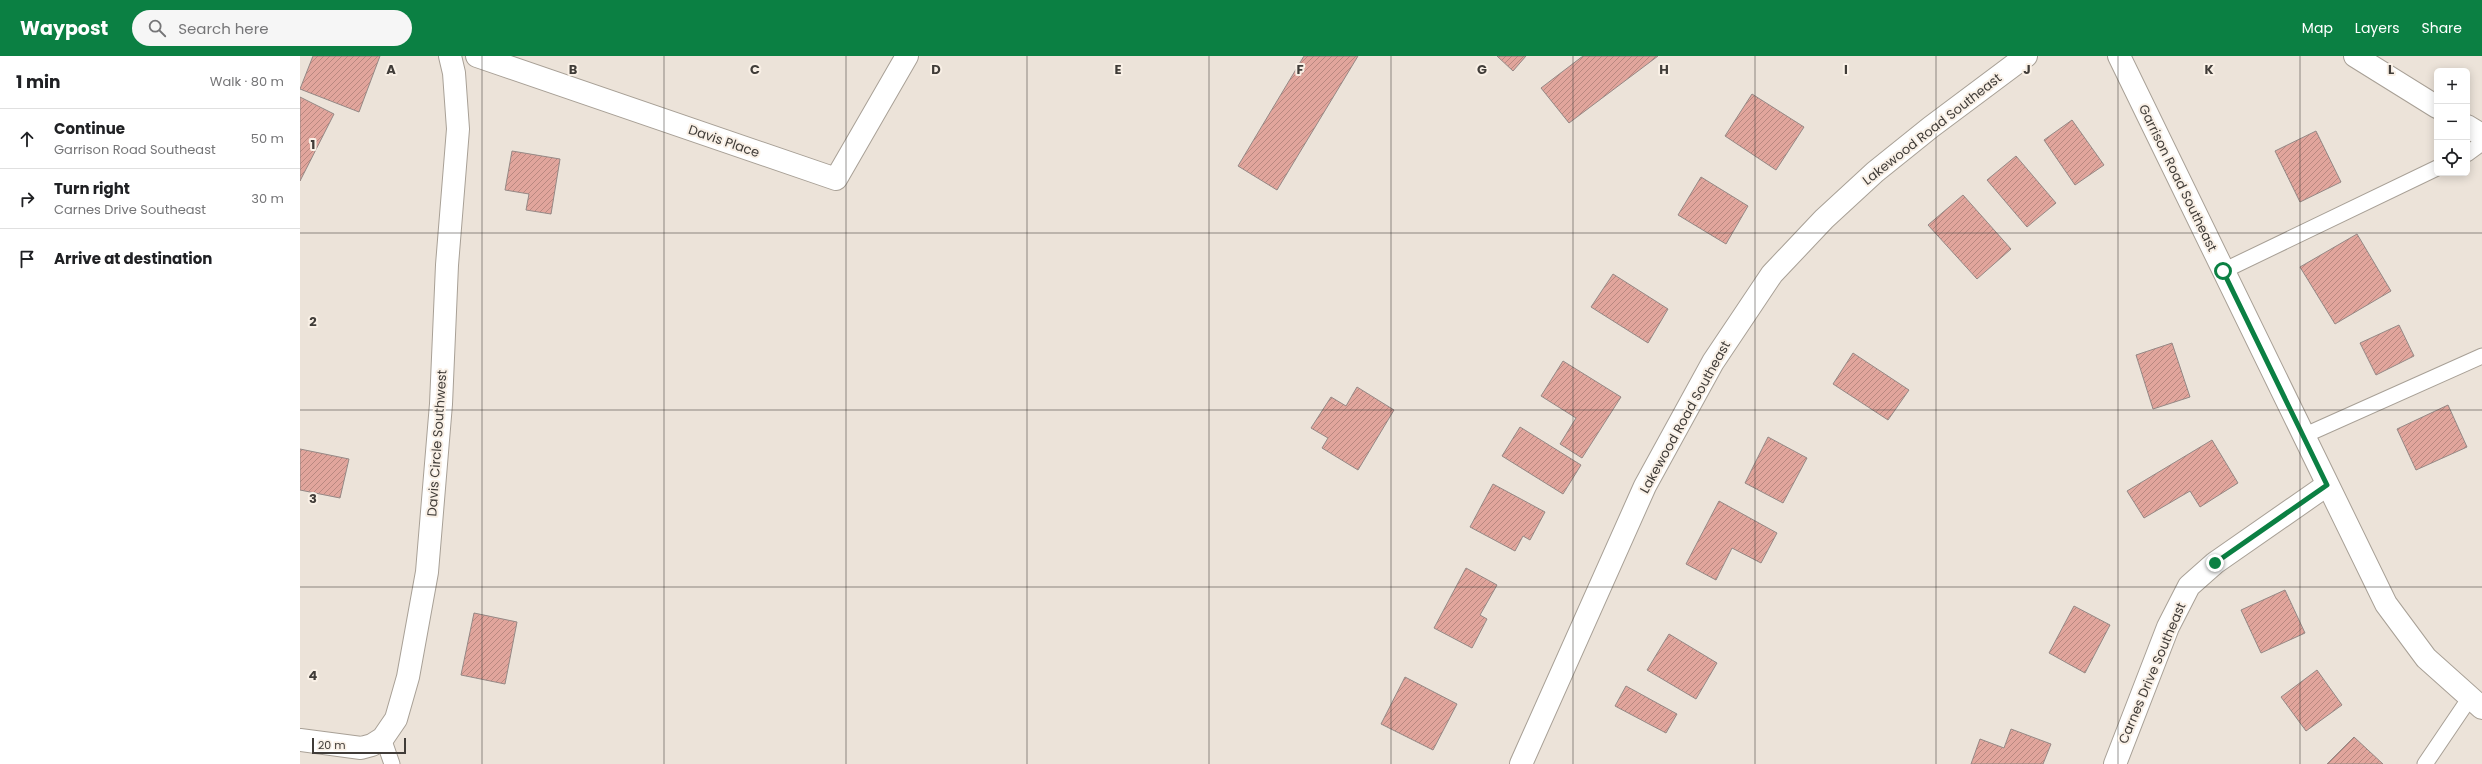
<!DOCTYPE html>
<meta charset="utf-8">
<style>
:root{--surface:#fff;--page:#f6f6f6;--text:#202124;--muted:#757577;--line:#e0e0e0;--accent:#0b8043}
body{margin:0;font-family:Poppins,sans-serif;background:var(--page);color:var(--text)}
.controls{position:absolute;right:12px;top:12px;display:grid;overflow:hidden;border-radius:6px;box-shadow:0 2px 10px #0003}
.controls button{width:36px;height:36px;display:grid;place-items:center;padding:0;border:0;border-bottom:1px solid var(--line);background:var(--surface);color:var(--text);font:20px sans-serif}
.scale{position:absolute;left:12px;bottom:10px;width:94px;box-sizing:border-box;padding-left:4px;border:2px solid #403c38;border-top:0;font-size:11px;line-height:14px;white-space:nowrap;color:#403c38;-webkit-text-stroke:3px #f9f0e6;paint-order:stroke}
.stop{position:absolute;width:12px;height:12px;margin:-9px;border:3px solid #0b8043;border-radius:50%;background:#fff}
.stop.end{background:#0b8043;border-color:#fff;box-shadow:0 1px 4px #0008}
.list{margin:0;padding:0;list-style:none}
h2{display:flex;justify-content:space-between;align-items:center;height:52px;margin:0;padding:0 16px;font-size:17px}
h2 small{font-size:13px;font-weight:400;color:var(--muted)}
.list li{display:grid;grid-template-columns:26px 1fr auto;gap:12px;align-items:center;box-sizing:border-box;height:60px;padding:0 16px;border-top:1px solid var(--line)}
.list b{display:block;font-size:15px;white-space:nowrap}
.list p{margin:0;font-size:13px;white-space:nowrap;color:var(--muted)}
.list em{font-size:13px;font-style:normal;color:var(--muted)}
.icon{flex:none;width:22px;height:22px;fill:none;stroke:currentColor;stroke-width:2;stroke-linecap:round;stroke-linejoin:round}
.map{position:relative;flex:none;width:2182px;height:708px;overflow:hidden}
header{display:flex;align-items:center;gap:24px;box-sizing:border-box;height:56px;padding:0 20px;background:var(--accent);color:#fff}
header strong{font-size:19px}
nav{display:flex;gap:22px;margin-inline-start:auto;font-size:14px}
.search{width:280px;height:36px;background:var(--page);display:flex;align-items:center;gap:10px;box-sizing:border-box;padding:0 14px;border-radius:22px;color:var(--muted);font-size:15px}
main{display:flex}
aside{flex:1;background:var(--surface)}
.map>svg:first-child{display:block}
.building{fill:url(#building-hatch);stroke:#958885}
.lines{fill:none;stroke-linecap:round;stroke-linejoin:round}
.service-casing{stroke:#a8a096;stroke-width:17}
.minor-casing{stroke:#a8a096;stroke-width:24}
.service{stroke:#fff;stroke-width:15}
.minor{stroke:#fff;stroke-width:22}
.route{stroke:#0b8043;stroke-width:5}
.grid{fill:none;stroke:#403c38;stroke-width:1;stroke-opacity:0.55}
.labels{text-anchor:middle;dominant-baseline:central;stroke-width:4;stroke-linejoin:round;paint-order:stroke}
.street-label{font-size:13px;fill:#403c38;stroke:#f9f0e6}
.grid-label{font-size:13px;text-anchor:middle;font-weight:bold;fill:#403c38;stroke:#f9f0e6;stroke-width:4;stroke-linejoin:round;paint-order:stroke}
</style>
<header>
<strong>Waypost</strong>
<div class="search"><svg class="icon" aria-label="search" viewBox="0 0 24 24"><circle cx="10" cy="10" r="6"/><path d="M15 15l6 6"/></svg>Search here</div>
<nav><a>Map</a><a>Layers</a><a>Share</a></nav>
</header>
<main>
<aside>
<h2>1 min<small>Walk · 80 m</small></h2>
<ul class="list">
<li><svg class="icon" aria-label="ahead" viewBox="0 0 24 24"><path d="M12 20V5M6 11l6-6 6 6"/></svg><div><b>Continue</b><p>Garrison Road Southeast</p></div><em>50 m</em></li>
<li><svg class="icon" aria-label="right" viewBox="0 0 24 24"><path d="M7 20v-9h11M14 6l5 5-5 5"/></svg><div><b>Turn right</b><p>Carnes Drive Southeast</p></div><em>30 m</em></li>
<li><svg class="icon" aria-label="arrive" viewBox="0 0 24 24"><path d="M6 21V4h12l-3 4 3 4H6"/></svg><div><b>Arrive at destination</b></div></li>
</ul>
</aside>
<div class="map">
<svg width="2182" height="708" viewBox="0 0 2182 708">
<defs>
<pattern id="building-hatch" width="6" height="6" patternUnits="userSpaceOnUse"><rect width="6" height="6" fill="#e1a59c"/><path d="M-1 1l2-2M0 6l6-6M5 7l2-2" fill="none" stroke="#b88880"/></pattern>
</defs>
<rect width="100%" height="100%" fill="#ece3d9"/>
<g class="building">
<polygon points="13,0 80,0 59,56 0,33"/>
<polygon points="1004,0 1058,0 977,134 938,110"/>
<polygon points="1197,0 1226,0 1213,15"/>
<polygon points="1283,0 1358,0 1269,67 1241,32"/>
<polygon points="1452,38 1504,71 1476,114 1425,80"/>
<polygon points="0,41 34,58 0,125"/>
<polygon points="1772,64 1804,109 1775,129 1744,84"/>
<polygon points="2016,75 2041,126 2000,146 1975,95"/>
<polygon points="212,95 260,103 251,158 226,154 229,138 205,134"/>
<polygon points="1716,100 1756,147 1727,171 1687,124"/>
<polygon points="1401,121 1448,150 1426,188 1378,159"/>
<polygon points="1663,139 1711,193 1677,223 1628,169"/>
<polygon points="2057,178 2091,235 2035,268 2000,211"/>
<polygon points="1313,218 1368,253 1348,287 1291,251"/>
<polygon points="2099,269 2114,300 2076,319 2060,287"/>
<polygon points="1872,287 1890,341 1853,353 1836,299"/>
<polygon points="1553,297 1609,334 1588,364 1533,328"/>
<polygon points="1263,305 1321,341 1282,402 1260,388 1276,362 1241,340"/>
<polygon points="1057,331 1094,354 1058,414 1022,392 1028,382 1011,372 1031,341 1046,350"/>
<polygon points="2148,349 2167,391 2116,414 2097,373"/>
<polygon points="1220,371 1281,409 1263,438 1202,400"/>
<polygon points="1468,381 1507,402 1483,447 1445,427"/>
<polygon points="1912,384 1938,427 1900,451 1890,435 1844,462 1827,435"/>
<polygon points="0,393 49,403 40,442 0,434"/>
<polygon points="1193,428 1245,456 1230,484 1223,480 1215,495 1170,471"/>
<polygon points="1419,445 1477,477 1461,507 1432,492 1416,524 1386,508"/>
<polygon points="1166,512 1197,529 1180,559 1187,563 1172,592 1134,572"/>
<polygon points="1985,534 2005,577 1961,597 1941,554"/>
<polygon points="1774,550 1810,569 1785,617 1749,597"/>
<polygon points="174,557 217,566 205,628 161,619"/>
<polygon points="1369,578 1417,607 1396,643 1347,614"/>
<polygon points="2017,614 2042,649 2006,675 1981,641"/>
<polygon points="1105,621 1157,648 1133,694 1081,668"/>
<polygon points="1326,630 1377,658 1366,677 1315,650"/>
<polygon points="1711,673 1751,688 1743,708 1671,708 1680,683 1704,692"/>
<polygon points="2054,681 2083,708 2027,708"/>
</g>
<g class="lines">
<defs>
<g id="service">
<polyline points="2167,98 2182,87"/>
<polyline points="1923,215 2137,112"/>
<polyline points="2003,380 2182,300"/>
<polyline points="83,682 92,708"/>
<polyline points="2125,708 2169,643"/>
</g>
<g id="minor">
<polyline points="177,0 536,123 607,0"/>
<polyline points="1819,0 2086,548 2126,602 2182,652"/>
<polyline points="2055,0 2137,51"/>
<polyline points="2167,70 2182,79"/>
<polyline points="0,684 61,692 72,689 83,682 96,663 108,621 127,516 141,348 147,209 158,73 154,17 150,0"/>
<polyline points="1221,708 1345,430 1413,306 1472,218 1524,163 1575,116 1631,71 1726,0"/>
<polyline points="1815,708 1868,571 1889,530 1915,507 2027,429"/>
</g>
</defs>
<use href="#service" class="service-casing"/>
<use href="#minor" class="minor-casing"/>
<use href="#service" class="service"/>
<use href="#minor" class="minor"/>
</g>
<g class="lines">
<polyline class="route" points="1915,507 2027,429 1923,215"/>
</g>
<path class="grid" d="M182,0V708M364,0V708M546,0V708M727,0V708M909,0V708M1091,0V708M1273,0V708M1455,0V708M1636,0V708M1818,0V708M2000,0V708M0,177H2182M0,354H2182M0,531H2182"/>
<g class="labels">
<g class="street-label">
<text transform="translate(1632 73) rotate(-38)">Lakewood Road Southeast</text>
<text transform="translate(424 85) rotate(19)">Davis Place</text>
<text transform="translate(1878 122) rotate(64)">Garrison Road Southeast</text>
<text transform="translate(1385 361) rotate(-61)">Lakewood Road Southeast</text>
<text transform="translate(137 387) rotate(-86)">Davis Circle Southwest</text>
<text transform="translate(1852 617) rotate(-67)">Carnes Drive Southeast</text>
</g>
</g>
<g class="grid-label">
<text x="91" y="18">A</text>
<text x="273" y="18">B</text>
<text x="455" y="18">C</text>
<text x="636" y="18">D</text>
<text x="818" y="18">E</text>
<text x="1000" y="18">F</text>
<text x="1182" y="18">G</text>
<text x="1364" y="18">H</text>
<text x="1546" y="18">I</text>
<text x="1727" y="18">J</text>
<text x="1909" y="18">K</text>
<text x="2091" y="18">L</text>
<text x="13" y="93">1</text>
<text x="13" y="270">2</text>
<text x="13" y="447">3</text>
<text x="13" y="624">4</text>
</g>
</svg>
<div class="controls">
<button>+</button>
<button>−</button>
<button><svg class="icon" aria-label="locate" viewBox="0 0 24 24"><circle cx="12" cy="12" r="6"/><path d="M12 2v4M12 18v4M2 12h4M18 12h4"/></svg></button>
</div>
<div class="scale">20 m</div>
<div class="stop" style="left:1923px;top:215px"></div>
<div class="stop end" style="left:1915px;top:507px"></div>
</div>
</main>
